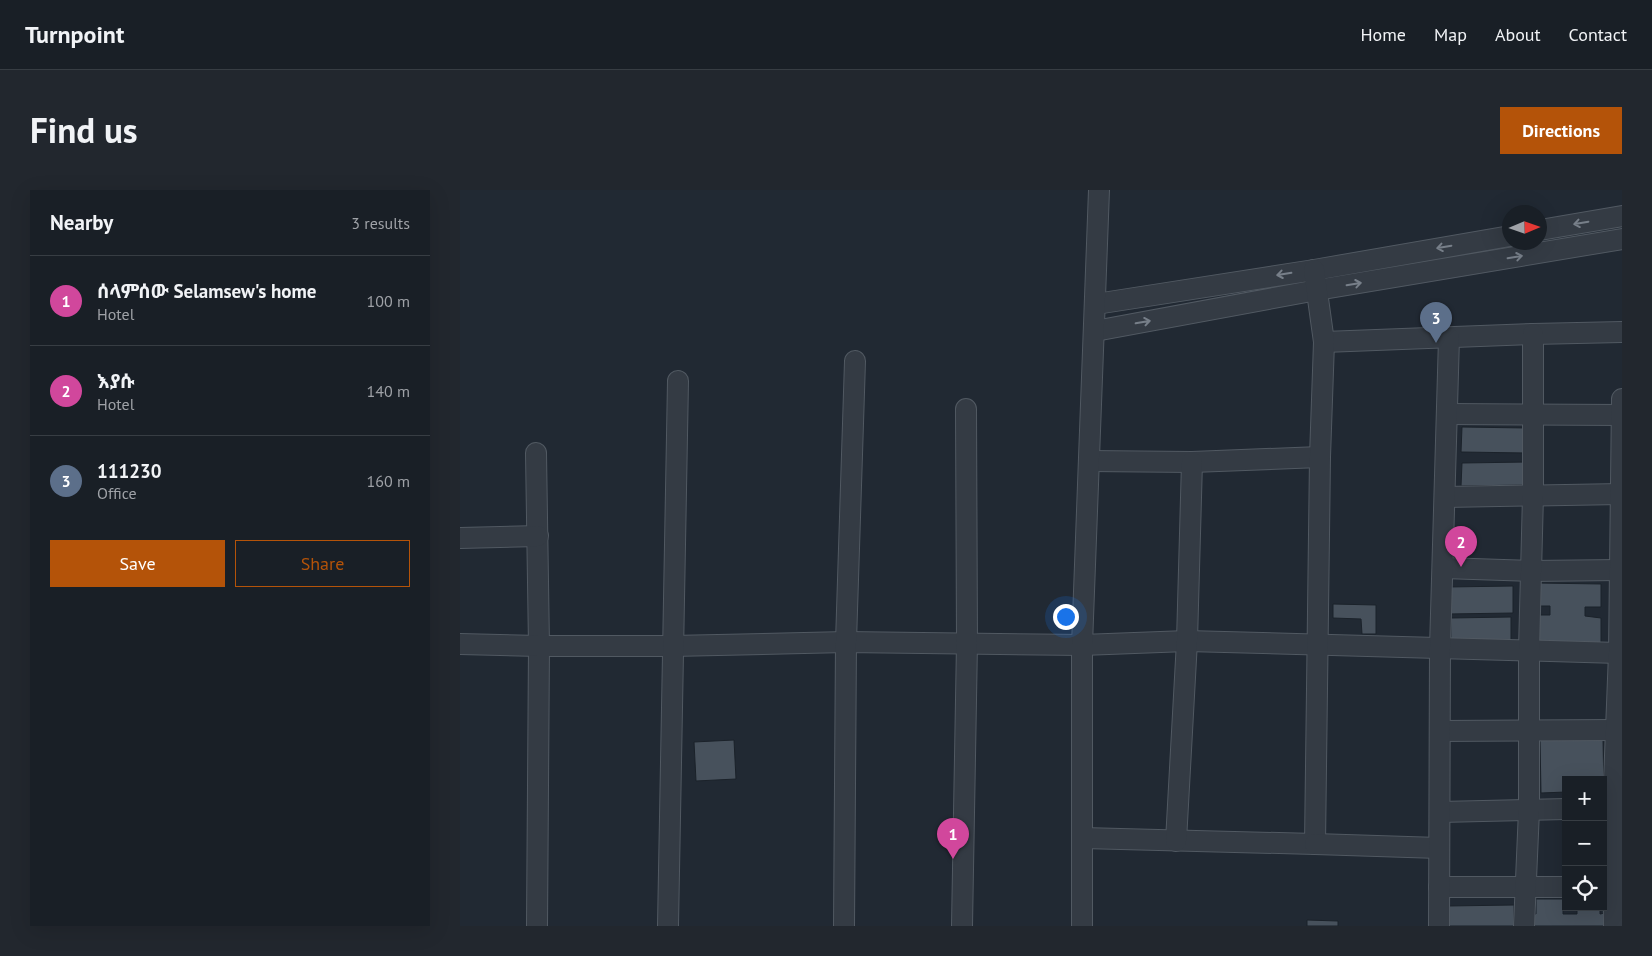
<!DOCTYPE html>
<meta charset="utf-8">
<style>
:root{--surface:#191f26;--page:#22272e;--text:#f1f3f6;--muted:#9fa2a7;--line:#373d43;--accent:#b45309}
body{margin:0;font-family:"PT Sans","Noto Sans Ethiopic",sans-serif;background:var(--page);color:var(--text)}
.controls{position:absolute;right:15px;bottom:15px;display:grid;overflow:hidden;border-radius:0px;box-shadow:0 5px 20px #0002}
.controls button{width:45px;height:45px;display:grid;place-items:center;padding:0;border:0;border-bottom:1px solid var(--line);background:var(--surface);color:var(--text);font:25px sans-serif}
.compass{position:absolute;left:1042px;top:15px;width:45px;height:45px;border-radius:50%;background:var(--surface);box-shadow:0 5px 20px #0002;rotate:88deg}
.you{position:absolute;left:605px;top:426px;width:18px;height:18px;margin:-12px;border:4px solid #fff;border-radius:50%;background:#1a73e8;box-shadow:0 0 0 8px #1a73e833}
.badge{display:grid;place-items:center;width:32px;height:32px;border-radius:50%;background:var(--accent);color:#fff;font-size:16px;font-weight:700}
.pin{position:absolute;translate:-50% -41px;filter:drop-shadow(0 1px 2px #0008)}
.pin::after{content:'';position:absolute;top:26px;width:18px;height:15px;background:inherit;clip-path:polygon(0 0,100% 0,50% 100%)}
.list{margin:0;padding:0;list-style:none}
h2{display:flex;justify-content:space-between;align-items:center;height:65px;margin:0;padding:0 20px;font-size:21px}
h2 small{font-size:16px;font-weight:400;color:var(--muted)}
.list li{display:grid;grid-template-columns:32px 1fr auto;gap:15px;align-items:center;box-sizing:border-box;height:90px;padding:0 20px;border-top:1px solid var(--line)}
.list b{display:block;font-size:19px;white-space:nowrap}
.list p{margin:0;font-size:16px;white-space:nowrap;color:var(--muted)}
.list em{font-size:16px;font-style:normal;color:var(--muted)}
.actions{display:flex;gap:10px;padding:15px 20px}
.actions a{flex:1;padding:11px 0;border:1px solid var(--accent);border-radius:0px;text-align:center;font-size:18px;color:var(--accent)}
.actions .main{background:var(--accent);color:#fff}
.icon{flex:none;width:28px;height:28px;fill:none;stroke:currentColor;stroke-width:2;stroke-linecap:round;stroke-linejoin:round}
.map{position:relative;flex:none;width:1162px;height:736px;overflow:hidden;border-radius:0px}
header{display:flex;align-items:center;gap:30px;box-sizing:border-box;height:70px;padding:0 25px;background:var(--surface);border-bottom:1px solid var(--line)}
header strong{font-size:24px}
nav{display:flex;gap:28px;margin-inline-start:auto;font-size:18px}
.intro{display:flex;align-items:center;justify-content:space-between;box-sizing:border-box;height:120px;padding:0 30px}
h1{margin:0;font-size:35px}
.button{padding:12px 22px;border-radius:0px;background:var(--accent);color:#fff;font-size:18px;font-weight:700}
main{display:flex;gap:30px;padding:0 30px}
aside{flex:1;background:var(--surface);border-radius:0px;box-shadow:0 5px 20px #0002}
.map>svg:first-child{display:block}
.building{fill:#47515c;stroke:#1b222a}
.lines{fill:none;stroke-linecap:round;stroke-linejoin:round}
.minor-casing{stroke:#515962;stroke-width:22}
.minor{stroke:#343b44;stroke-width:20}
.oneway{stroke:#777f89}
</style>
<header>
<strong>Turnpoint</strong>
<nav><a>Home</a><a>Map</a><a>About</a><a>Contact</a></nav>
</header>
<div class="intro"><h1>Find us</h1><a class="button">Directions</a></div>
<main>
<aside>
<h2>Nearby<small>3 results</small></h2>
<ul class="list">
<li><span class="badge" style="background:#d1479c">1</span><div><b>ሰላምሰው Selamsew's home</b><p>Hotel</p></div><em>100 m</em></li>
<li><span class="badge" style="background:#d1479c">2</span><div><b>እያሱ</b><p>Hotel</p></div><em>140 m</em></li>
<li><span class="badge" style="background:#5c6f8a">3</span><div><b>111230</b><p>Office</p></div><em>160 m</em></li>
</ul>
<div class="actions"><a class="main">Save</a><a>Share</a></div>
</aside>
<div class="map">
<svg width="1162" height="736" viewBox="0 0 1162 736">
<rect width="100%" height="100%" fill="#212933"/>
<g class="building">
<polygon points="1002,237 1067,238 1066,263 1001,262"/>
<polygon points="1067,272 1067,295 1001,296 1002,273"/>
<polygon points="1078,393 1141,394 1141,417 1125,417 1125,426 1141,428 1141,453 1079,452 1078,425 1090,425 1090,416 1077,416"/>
<polygon points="1053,396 1053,423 988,424 988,397"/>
<polygon points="873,414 916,415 916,444 902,444 901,429 873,428"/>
<polygon points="1051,427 1051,452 991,453 991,428"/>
<polygon points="1143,549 1144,601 1143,590 1106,590 1106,602 1081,603 1080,550"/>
<polygon points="274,550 276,589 236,591 234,552"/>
<polygon points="1076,709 1103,709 1103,724 1117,724 1117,717 1140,717 1140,724 1145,723 1146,736 1071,736 1071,724 1076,724"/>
<polygon points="1054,715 1054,736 988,736 988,716"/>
<polygon points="847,730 878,731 878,736 847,736"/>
</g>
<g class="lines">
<defs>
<g id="minor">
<polyline points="1080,40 1162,26"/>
<polyline points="636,114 854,80 1050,46"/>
<polyline points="635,141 857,100 1162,49"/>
<polyline points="864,152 1073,144 1162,142"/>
<polyline points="987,224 1162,225"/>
<polyline points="76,263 79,456 77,736"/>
<polyline points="629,271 732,272 860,267"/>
<polyline points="985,307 1161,304"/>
<polyline points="0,348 78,346"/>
<polyline points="983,378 1070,381 1160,380"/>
<polyline points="0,454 79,456 212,456 386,452 622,455 727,451 1159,463"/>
<polyline points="980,541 1156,540"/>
<polyline points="980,622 1106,619"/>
<polyline points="623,648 855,654 860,267 864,152 854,80"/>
<polyline points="716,651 727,451 732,272"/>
<polyline points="855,654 979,658"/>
<polyline points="979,697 1106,697"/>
<polyline points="208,736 218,191"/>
<polyline points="384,736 386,452 395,171"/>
<polyline points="502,736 507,453 506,219"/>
<polyline points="622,736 622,455 639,0"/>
<polyline points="979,736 980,458 989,148"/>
<polyline points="1064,736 1069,620 1069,460 1073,305 1073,144"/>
<polyline points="1154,736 1153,617 1159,463 1162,209"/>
</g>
</defs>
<use href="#minor" class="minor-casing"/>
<use href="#minor" class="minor"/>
</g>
<defs><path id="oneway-shaft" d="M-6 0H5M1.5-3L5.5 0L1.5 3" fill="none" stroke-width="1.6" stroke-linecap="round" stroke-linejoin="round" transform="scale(1.25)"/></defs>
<g class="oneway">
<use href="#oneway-shaft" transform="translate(1121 33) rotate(170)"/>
<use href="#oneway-shaft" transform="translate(984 57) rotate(170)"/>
<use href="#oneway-shaft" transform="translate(1055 67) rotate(-9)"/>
<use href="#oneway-shaft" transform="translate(824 84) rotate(171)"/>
<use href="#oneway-shaft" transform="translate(894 94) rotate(-9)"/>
<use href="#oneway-shaft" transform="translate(683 132) rotate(-10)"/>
</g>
</svg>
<div class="controls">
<button>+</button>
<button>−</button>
<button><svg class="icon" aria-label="locate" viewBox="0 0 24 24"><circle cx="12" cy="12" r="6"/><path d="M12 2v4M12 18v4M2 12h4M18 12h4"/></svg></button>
</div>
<svg class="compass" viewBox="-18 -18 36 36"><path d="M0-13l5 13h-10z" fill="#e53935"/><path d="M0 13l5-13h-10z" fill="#9fa2a7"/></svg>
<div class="you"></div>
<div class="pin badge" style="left:493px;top:669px;background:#d1479c">1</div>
<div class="pin badge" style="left:1001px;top:377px;background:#d1479c">2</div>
<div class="pin badge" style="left:976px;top:153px;background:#5c6f8a">3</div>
</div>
</main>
